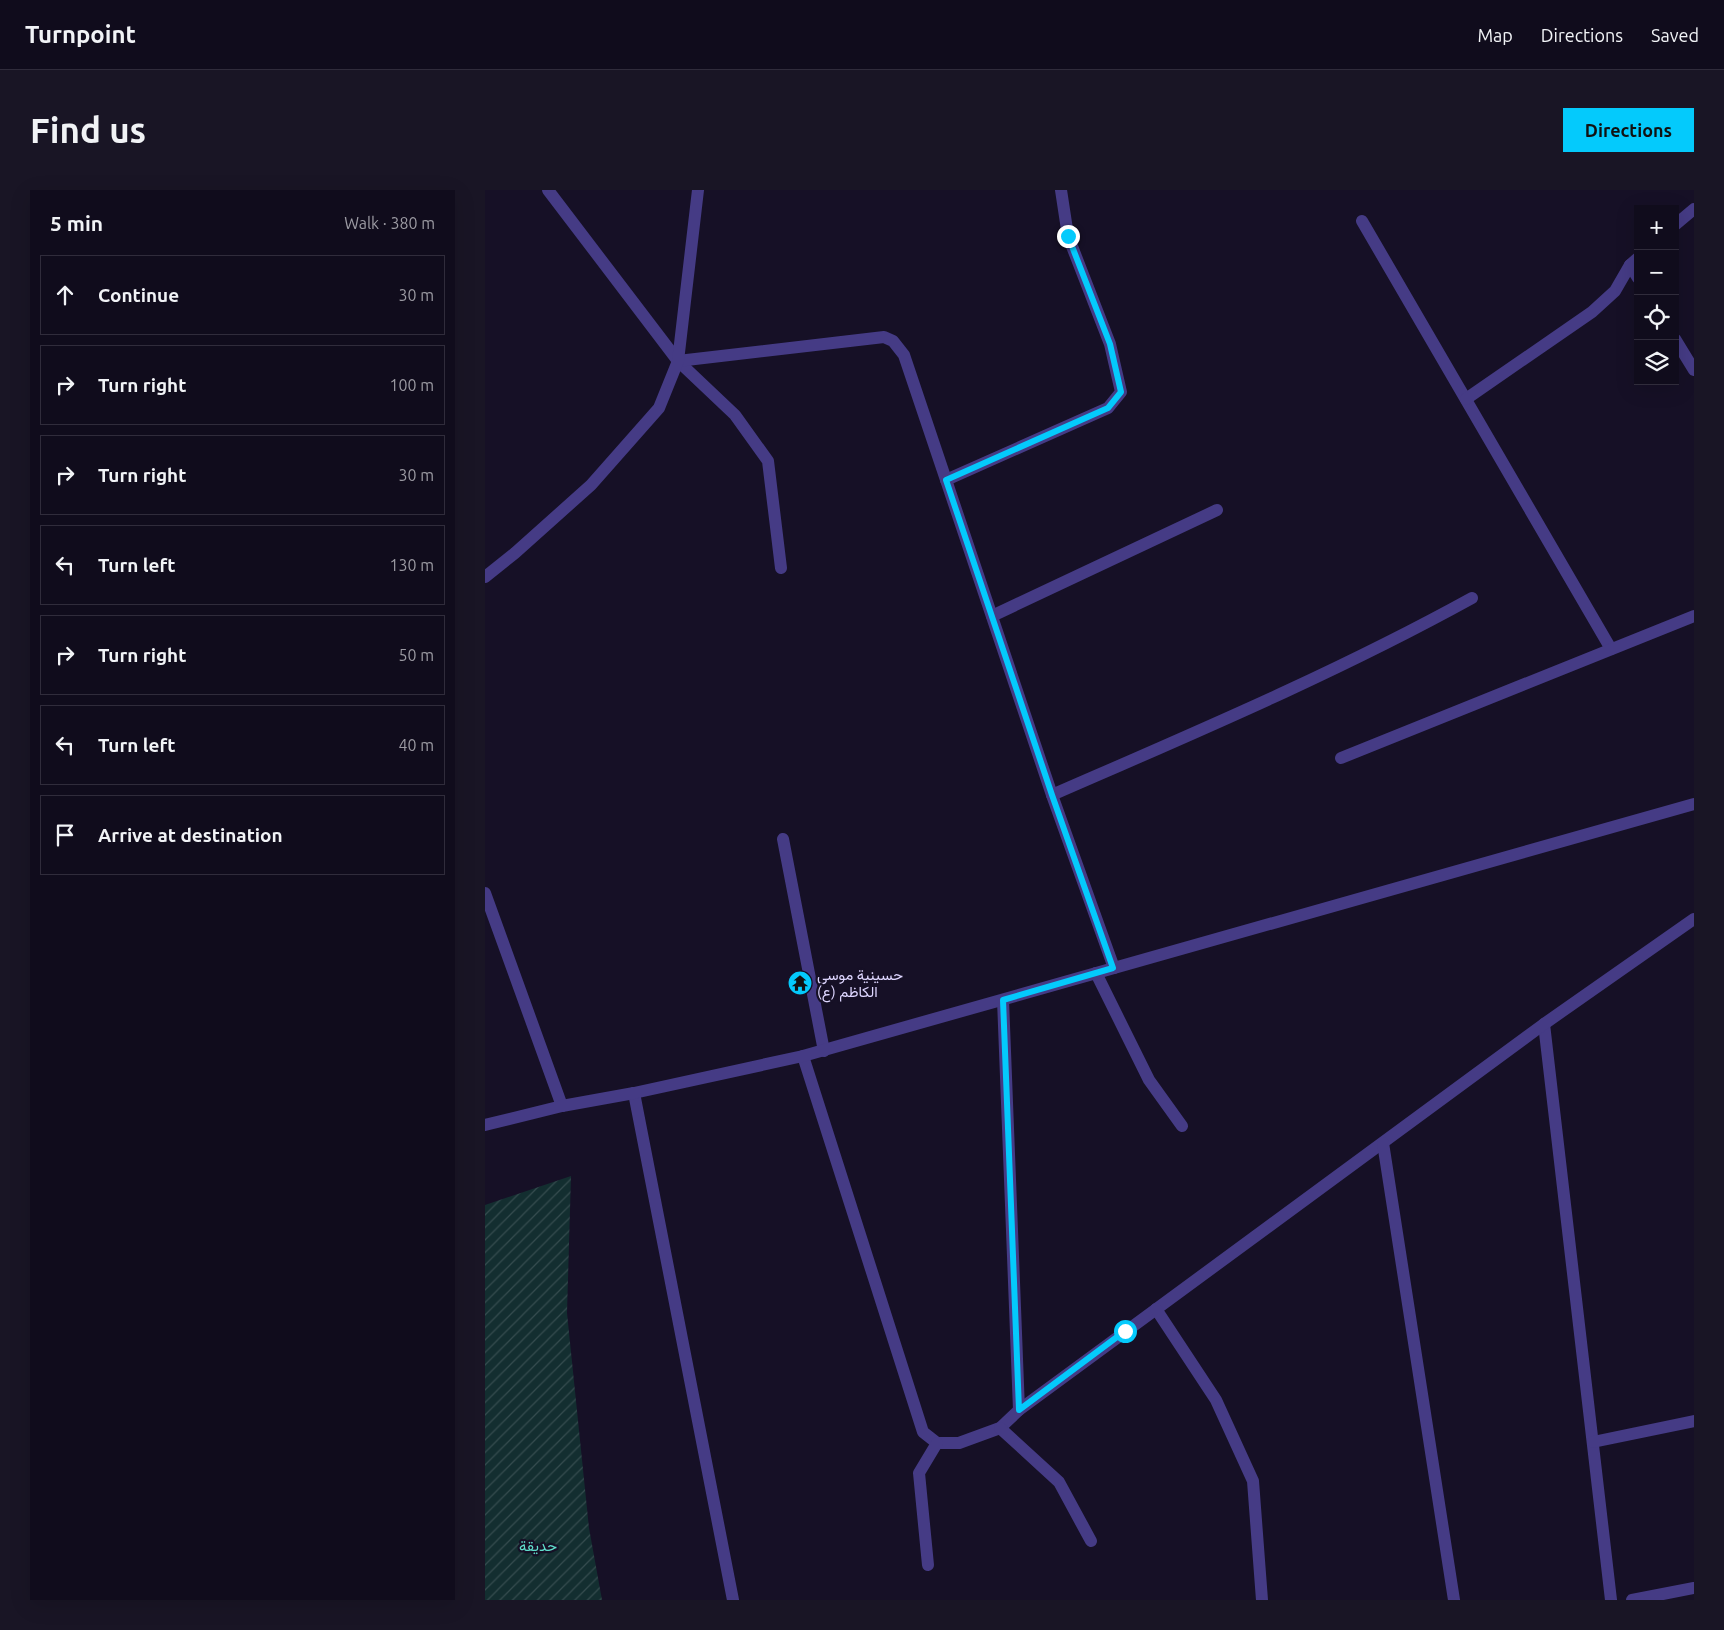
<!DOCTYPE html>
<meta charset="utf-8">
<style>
:root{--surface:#100c1c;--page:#191525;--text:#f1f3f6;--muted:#9c9ba3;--line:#302c3b;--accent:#04cafc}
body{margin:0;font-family:Ubuntu,Vazirmatn,sans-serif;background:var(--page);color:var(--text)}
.controls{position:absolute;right:15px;top:15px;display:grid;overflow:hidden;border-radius:0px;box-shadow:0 5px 20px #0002}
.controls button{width:45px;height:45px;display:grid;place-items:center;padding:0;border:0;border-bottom:1px solid var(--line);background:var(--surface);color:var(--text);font:25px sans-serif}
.stop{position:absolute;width:15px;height:15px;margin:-11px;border:4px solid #04cafc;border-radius:50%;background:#fff}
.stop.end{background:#04cafc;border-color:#fff;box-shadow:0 1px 5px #0008}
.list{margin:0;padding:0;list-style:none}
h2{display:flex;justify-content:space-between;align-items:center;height:65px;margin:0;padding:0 20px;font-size:21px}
h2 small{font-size:16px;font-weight:400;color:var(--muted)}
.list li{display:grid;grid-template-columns:32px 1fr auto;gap:15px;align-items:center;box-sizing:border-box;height:80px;margin:0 10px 10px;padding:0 10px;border:1px solid var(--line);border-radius:0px}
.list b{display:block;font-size:19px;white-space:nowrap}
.list em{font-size:16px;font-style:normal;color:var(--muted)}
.icon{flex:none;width:28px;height:28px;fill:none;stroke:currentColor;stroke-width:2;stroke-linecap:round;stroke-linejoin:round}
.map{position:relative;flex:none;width:1209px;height:1410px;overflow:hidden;border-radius:0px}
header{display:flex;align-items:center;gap:30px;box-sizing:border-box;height:70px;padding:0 25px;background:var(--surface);border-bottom:1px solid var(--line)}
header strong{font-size:24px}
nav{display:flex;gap:28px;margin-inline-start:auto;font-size:18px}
.intro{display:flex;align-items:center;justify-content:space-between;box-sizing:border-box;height:120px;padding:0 30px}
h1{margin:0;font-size:35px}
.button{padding:12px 22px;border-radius:0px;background:var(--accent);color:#111;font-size:18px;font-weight:700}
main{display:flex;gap:30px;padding:0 30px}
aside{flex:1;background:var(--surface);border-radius:0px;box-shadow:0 5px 20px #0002}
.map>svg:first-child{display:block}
.garden{fill:url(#garden-furrows)}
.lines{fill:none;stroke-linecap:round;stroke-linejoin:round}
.minor{stroke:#453b85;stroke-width:12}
.route{stroke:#04cafc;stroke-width:6}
.labels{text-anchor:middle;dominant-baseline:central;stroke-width:4.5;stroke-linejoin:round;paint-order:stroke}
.poi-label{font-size:15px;fill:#ded6ff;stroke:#161026;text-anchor:start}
.park-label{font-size:15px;fill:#61dfcc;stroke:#161026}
</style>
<header>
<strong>Turnpoint</strong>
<nav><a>Map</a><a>Directions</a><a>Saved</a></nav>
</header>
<div class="intro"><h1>Find us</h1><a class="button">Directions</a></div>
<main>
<aside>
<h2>5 min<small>Walk · 380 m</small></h2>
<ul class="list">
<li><svg class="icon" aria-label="ahead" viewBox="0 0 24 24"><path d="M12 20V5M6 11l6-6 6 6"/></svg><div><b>Continue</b></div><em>30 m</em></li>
<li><svg class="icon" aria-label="right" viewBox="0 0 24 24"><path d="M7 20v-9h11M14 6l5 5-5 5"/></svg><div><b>Turn right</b></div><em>100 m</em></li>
<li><svg class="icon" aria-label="right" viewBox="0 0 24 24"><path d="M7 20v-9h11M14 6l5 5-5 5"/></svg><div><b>Turn right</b></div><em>30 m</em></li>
<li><svg class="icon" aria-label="left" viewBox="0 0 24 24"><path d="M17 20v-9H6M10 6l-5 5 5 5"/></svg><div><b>Turn left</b></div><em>130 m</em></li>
<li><svg class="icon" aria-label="right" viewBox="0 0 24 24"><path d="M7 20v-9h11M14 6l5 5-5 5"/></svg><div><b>Turn right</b></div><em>50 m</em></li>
<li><svg class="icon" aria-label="left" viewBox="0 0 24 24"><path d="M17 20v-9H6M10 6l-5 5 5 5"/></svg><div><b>Turn left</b></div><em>40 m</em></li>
<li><svg class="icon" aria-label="arrive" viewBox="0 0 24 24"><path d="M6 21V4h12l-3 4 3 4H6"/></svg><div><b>Arrive at destination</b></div></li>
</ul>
</aside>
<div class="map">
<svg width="1209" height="1410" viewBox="0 0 1209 1410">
<defs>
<pattern id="garden-furrows" width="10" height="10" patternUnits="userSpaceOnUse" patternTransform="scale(1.25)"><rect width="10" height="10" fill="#132e30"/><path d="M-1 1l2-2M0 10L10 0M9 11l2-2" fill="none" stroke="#354c4f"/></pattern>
</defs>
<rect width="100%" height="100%" fill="#161026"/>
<polygon class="garden" points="86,986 82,1123 104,1338 117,1410 0,1410 0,1015"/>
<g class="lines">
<g class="minor">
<polyline points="63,0 193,171 250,225 283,271 296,378"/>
<polyline points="877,31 1126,459"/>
<polyline points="1190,35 1209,19"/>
<polyline points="1145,75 1153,88"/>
<polyline points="1190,149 1209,180"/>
<polyline points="193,171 399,147 408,151 419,165 567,605 629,778"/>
<polyline points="981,209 1107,122 1130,101 1145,75 1153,68"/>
<polyline points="461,290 623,218 636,202 625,154 583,46 576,0"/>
<polyline points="0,387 30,363 106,295 174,218 193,171 213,0"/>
<polyline points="507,426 732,320"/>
<polyline points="856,568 1209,426"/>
<path d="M567,605C709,543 851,483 987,408"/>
<polyline points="298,649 339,861"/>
<polyline points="0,703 77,916"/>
<polyline points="611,783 664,890 697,936"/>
<polyline points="518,810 534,1220"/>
<polyline points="1059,834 1126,1410"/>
<polyline points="318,866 438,1242 452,1253 474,1253 515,1238 534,1220 1059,834 1209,729"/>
<polyline points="149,903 248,1410"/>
<polyline points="0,935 77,916 149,903 318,866 1209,614"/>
<polyline points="898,953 969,1410"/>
<polyline points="671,1119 731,1210 768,1291 777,1410"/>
<polyline points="515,1238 574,1292 606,1351"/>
<polyline points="1108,1252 1209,1231"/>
<polyline points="443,1375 434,1283 452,1253"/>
<polyline points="1147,1410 1209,1398"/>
</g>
</g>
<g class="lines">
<polyline class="route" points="583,46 625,154 636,202 623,218 461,290 567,605 628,778 518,810 534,1220 640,1141"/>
</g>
<defs>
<symbol id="temple-disc" viewBox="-11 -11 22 22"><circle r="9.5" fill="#04cafc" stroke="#161026"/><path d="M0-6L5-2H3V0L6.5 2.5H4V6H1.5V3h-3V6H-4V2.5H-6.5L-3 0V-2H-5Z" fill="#111"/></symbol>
</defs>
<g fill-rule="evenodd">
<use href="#temple-disc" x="301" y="779" width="28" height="28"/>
</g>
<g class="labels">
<g class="poi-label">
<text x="332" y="784">حسينية موسى<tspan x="332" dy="17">الكاظم (ع)</tspan></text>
</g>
<g class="park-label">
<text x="53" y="1355">حديقة</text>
</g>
</g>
</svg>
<div class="controls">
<button>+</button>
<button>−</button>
<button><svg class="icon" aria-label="locate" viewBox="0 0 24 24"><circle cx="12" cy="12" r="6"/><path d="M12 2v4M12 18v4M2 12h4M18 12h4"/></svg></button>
<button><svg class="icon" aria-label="layers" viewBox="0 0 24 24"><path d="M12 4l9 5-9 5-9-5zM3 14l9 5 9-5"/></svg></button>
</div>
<div class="stop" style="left:640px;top:1141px"></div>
<div class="stop end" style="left:583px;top:46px"></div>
</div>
</main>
